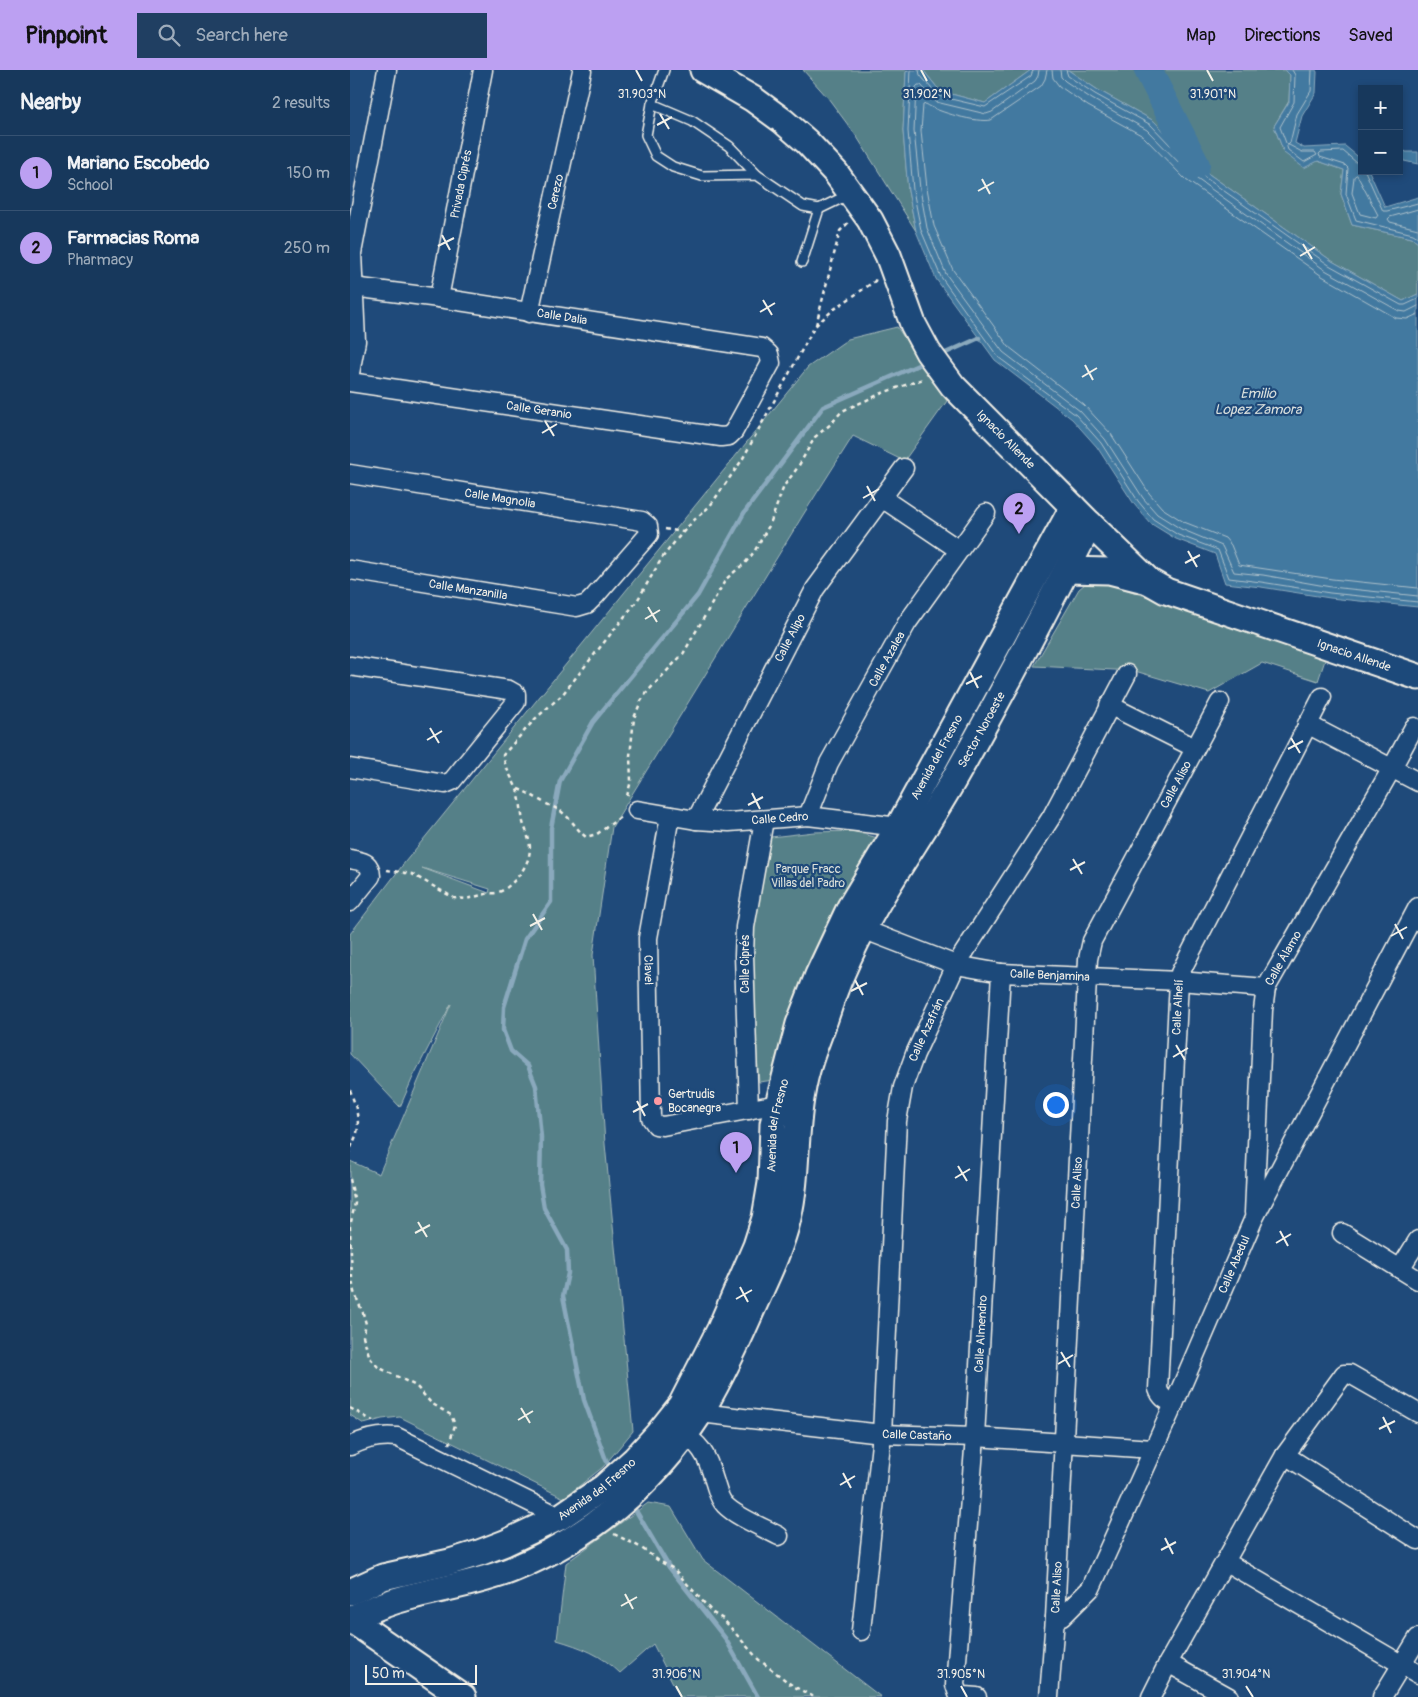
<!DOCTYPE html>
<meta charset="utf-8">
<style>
:root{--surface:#17385c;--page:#203f62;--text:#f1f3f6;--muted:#9eacbb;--line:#365272;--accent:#bca0f2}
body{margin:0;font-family:Pangolin,sans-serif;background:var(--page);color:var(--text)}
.controls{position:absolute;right:15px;top:15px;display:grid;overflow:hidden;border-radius:0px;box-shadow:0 2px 8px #0003}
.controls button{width:45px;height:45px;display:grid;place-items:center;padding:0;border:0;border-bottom:1px solid var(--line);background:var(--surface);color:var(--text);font:25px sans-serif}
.scale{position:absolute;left:15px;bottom:12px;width:112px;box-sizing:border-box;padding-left:5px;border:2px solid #f4f1e8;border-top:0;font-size:14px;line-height:18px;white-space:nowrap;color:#f4f1e8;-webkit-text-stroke:4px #1f4a7a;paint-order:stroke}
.you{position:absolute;left:705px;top:1034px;width:18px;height:18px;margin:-12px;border:4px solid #fff;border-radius:50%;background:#1a73e8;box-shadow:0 0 0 8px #1a73e833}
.badge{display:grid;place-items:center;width:32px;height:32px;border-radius:50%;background:var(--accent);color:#111;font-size:16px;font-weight:700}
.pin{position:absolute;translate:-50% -41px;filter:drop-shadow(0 1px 2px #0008)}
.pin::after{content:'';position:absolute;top:26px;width:18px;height:15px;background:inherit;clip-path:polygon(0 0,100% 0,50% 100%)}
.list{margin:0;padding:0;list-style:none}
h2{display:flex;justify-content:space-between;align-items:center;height:65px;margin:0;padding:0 20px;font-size:21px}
h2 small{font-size:16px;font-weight:400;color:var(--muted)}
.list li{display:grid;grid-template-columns:32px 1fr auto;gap:15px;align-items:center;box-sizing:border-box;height:75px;padding:0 20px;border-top:1px solid var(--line)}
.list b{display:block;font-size:19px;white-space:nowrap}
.list p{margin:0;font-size:16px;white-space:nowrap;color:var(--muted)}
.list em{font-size:16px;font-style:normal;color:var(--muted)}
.icon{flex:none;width:28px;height:28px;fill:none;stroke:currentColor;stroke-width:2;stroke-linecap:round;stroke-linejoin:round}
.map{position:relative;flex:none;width:1068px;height:1627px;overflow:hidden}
header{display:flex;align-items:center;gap:30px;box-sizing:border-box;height:70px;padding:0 25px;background:var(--accent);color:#111}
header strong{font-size:24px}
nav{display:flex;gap:28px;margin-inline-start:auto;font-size:18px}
.search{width:350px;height:45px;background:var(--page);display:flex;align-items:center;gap:12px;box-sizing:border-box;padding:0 18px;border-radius:0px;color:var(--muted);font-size:19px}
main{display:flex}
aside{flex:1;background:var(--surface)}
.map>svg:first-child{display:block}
.green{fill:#548088;stroke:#a4b8b8;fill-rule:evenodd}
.water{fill:#4379a0;stroke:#8aa9bd}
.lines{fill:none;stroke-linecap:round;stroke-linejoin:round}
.shore{stroke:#adc1cb;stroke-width:1}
.stream{stroke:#8aa9bd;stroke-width:4.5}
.river{stroke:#4379a0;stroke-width:28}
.lane-casing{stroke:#f4f1e8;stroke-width:12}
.street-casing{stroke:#f4f1e8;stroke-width:21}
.secondary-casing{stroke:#f4f1e8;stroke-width:29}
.path{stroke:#f4f1e8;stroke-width:2.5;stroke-dasharray:4 4;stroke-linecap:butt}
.lane{stroke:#1f4a7a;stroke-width:9}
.street{stroke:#1f4a7a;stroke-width:18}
.secondary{stroke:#1f4a7a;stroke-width:25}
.ticks{fill:none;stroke:#f4f1e8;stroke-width:2}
.poi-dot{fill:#ff9aa2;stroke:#1f4a7a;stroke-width:2}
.labels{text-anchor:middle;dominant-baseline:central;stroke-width:4.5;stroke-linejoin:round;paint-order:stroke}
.street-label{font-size:12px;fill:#f4f1e8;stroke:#1f4a7a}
.park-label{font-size:12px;fill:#dce0da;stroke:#1f4a7a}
.poi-label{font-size:12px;fill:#f4f1e8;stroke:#1f4a7a;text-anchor:start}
.water-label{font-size:14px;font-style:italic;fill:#d9dfdd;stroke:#1f4a7a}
.ticks-label{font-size:12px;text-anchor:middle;fill:#f4f1e8;stroke:#1f4a7a;stroke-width:4.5;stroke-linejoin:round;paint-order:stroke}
</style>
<header>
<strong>Pinpoint</strong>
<div class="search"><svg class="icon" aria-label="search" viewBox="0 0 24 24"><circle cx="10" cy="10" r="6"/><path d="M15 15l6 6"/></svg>Search here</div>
<nav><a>Map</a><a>Directions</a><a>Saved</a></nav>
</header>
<main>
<aside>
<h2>Nearby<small>2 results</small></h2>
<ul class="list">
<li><span class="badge">1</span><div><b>Mariano Escobedo</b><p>School</p></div><em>150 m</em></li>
<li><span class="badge">2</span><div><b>Farmacias Roma</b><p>Pharmacy</p></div><em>250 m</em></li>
</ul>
</aside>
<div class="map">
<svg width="1068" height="1627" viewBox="0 0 1068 1627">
<rect width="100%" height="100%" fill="#1f4a7a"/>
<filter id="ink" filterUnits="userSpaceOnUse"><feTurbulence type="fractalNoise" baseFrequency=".02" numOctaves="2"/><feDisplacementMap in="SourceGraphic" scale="10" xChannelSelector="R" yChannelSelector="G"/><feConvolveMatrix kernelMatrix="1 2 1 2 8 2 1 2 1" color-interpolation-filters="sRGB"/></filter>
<g filter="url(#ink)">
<g class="green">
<polygon points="453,0 558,0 556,2 553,61 558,121 566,161 507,67 478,28"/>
<polygon points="573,0 681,0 635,33 590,21"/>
<polygon points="718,0 935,0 940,5 939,31 924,56 934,83 968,91 994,100 991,124 1002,155 1062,168 1068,173 1068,224 1053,231 982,191 846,95 804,51 748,20"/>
<path d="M547,257L597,331L554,391L503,366L453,445L262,757L243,885L255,1074L283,1361L253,1397L214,1428L50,1347L32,1349L14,1354L0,1345V1091L29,1104L101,934L63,1007L50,1037L0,984V864L55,792L458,297L498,269ZM72,798L140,819L139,823Z"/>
<polygon points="751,511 976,587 968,611 912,593 859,623 785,601 684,596 729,519 735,514"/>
<polygon points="502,761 528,768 433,965 424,1010 409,1012 402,920 403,861 421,767 464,762"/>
<path d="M298,1433L321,1437L353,1490L531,1627H330L303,1574L270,1603C252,1585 231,1577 207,1570L216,1493Z"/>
</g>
<g class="water">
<polygon points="558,0 573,0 590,21 635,33 681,0 718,0 748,20 804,51 846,95 982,191 1053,231 1068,224 1068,537 980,528 911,517 875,513 865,484 826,469 800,453 784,434 747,377 722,349 645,290 586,209 566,161 558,121 553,61 556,2"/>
<polygon points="935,0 966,0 967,2 966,23 952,46 945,73 954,78 995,76 1012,90 1012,101 1019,101 1035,137 1068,127 1068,173 1062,168 1002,155 991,124 994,100 968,91 954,98 934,83 924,56 939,32 940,5"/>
<polygon points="1049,77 1056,82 1068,82 1068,94 1054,91 1049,86"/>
</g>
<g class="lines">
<g class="shore">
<polyline points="561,0 558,61 563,120 571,160 591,207 648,287 726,345 751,373 788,431 803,449 828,465 868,480 879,508 911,512 980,523 1068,532"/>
<polyline points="569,0 570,5 588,26 635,37 681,6 683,0"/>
<polyline points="689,0 688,6 685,11 642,42 636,44 586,32 571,15 568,15 566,17 564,61 570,119 577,158 596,204 653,282 730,341 755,369 793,428 807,444 831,459 872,476 884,502 913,505 981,517 1068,526"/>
<path d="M697,0L695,9L691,16L641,50C627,53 587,42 576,34L573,35L571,61L577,118L584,156L603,200L659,277L734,335L761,364L799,423L812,438L834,452L875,468L881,475L889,495L982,509L1068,518"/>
<polyline points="702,0 703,8 709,16 738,36 793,66 836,110 972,206 1046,248 1057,249 1068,244"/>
<polyline points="710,0 711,7 715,11 742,29 797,60 840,104 975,200 1049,241 1056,242 1068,236"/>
<polyline points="716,0 718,6 745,24 801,55 843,99 979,195 1051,235 1055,235 1068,229"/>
<polyline points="942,0 945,5 944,32 930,57 936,73 938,75 940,73 947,44 961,21 962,0"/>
<polygon points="939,75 952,82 965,82 967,85 954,92 938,80 937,77"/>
<polyline points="1012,94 1007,93 993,81 971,82 969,84 970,87 995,95 998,98 996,124 1006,150 1063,164 1068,167"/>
<polyline points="1015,101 1033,141 1037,141 1068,133"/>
<polygon points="1007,105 1028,145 1026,148 1010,144 1002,123 1004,107"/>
<polyline points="1068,139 1040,147 1038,149 1040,152 1068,159"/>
</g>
<g class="stream">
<polyline points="589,286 629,268"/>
<polyline points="261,1399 256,1390 234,1330 213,1226 218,1203 217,1180 194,1138 190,1114 191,1067 186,1016 178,996 161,981 153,960 154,937 175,869 201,832 201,758 210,711 243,652 348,525 394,443 473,337 575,292"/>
<polyline points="282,1434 319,1497 375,1568 408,1627"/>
</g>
<polyline class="river" points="798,0 846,95"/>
<defs>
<g id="lane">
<polyline points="314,0 302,34 296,65 306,86 323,97 352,106 407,105 453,136 469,139 498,125"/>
<polyline points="302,34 342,51 379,76 407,105"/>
<polyline points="452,192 469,139"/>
</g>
<g id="street">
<path id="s1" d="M89,228L133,0"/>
<path id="s2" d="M179,243L232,1"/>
<polyline points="0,303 6,271 2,183 37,0"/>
<path id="s3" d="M0,312L371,367L379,366L384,361L421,293L419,284L412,278L89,228L3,217"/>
<path id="s4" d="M0,404L292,451L298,456L299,464L245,526L237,534L227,537L0,500"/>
<polyline points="532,428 609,480"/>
<polyline points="0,596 159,620 166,624 166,632 102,711 95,714 0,698"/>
<polyline points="759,635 845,678"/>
<polyline points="957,654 1068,712"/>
<path id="s5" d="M287,740L346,750L379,752L458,746L557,758"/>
<path id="s6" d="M320,746L298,868L301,1048L306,1055L313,1056L428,1034"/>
<path id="s7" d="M458,746L479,693L557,553L636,443"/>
<path id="s8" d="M346,750L465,519L554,398"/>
<path d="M0,789C13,792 20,791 21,806L0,832"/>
<path id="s9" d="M502,855L606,895L651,903L829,911L916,918"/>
<polyline points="399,1040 394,885 395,857 414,750"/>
<path id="s10" d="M904,1143L913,940L916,918L1042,698L1064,657"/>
<polyline points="992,1163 1068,1210"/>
<polyline points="1050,1199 1068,1170"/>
<path id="s11" d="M824,1334C816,1330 811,1328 808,1319L829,911L830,903L972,627"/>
<path id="s12" d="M341,1339L350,1343L532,1364L625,1367L803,1379"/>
<path d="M326,1359C350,1373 357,1384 364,1410C367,1418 368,1428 375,1435C385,1446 414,1458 429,1466"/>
<path d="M0,1376C14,1369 31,1365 47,1367L210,1447"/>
<polyline points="935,1385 1068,1470"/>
<polyline points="876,1492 1068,1604"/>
<path id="s13" d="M705,1548L712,1547L741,1518L824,1334L904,1148L1068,837"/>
<path id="s14" d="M511,1561L532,1364L547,1051L553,1017L565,984L606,895L702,746L777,604"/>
<polyline points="818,1593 879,1627"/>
<path id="s15" d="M627,1627L614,1626L608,1624L605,1615L625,1367L651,903"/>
<path id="s16" d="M699,1627L705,1548L738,889L742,871L870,632"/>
<polyline points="801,1627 818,1593 935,1385 994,1304 1000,1304 1068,1343"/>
<polyline points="1032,1627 1068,1568"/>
</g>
<g id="secondary">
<path id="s17" d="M353,0L403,29L433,51L457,72L486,103L520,150L538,185L563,254L578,282L603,316L740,454L800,512L816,521L1068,607"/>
<polyline points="717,500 759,501 798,511"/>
<path id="s18" d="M0,1522L33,1507L100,1492L129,1483L155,1473L210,1447L254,1417L285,1389L307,1365L331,1335L370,1259L406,1176L415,1148L421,1113L423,1054L449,954L468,905L500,837L549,756L723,437"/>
<path id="s19" d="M0,1549C19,1540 39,1532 59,1527C93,1518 129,1513 161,1500C238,1469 303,1415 348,1346C368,1315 384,1280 399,1246C413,1214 430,1182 438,1148C448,1107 444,1064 452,1023C456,997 466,973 475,949C480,934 485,918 492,903C522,831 570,770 608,702C654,621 697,538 740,454"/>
<polyline points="0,1549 113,1627"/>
</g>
</defs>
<use href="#lane" class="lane-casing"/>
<use href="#street" class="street-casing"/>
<use href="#secondary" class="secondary-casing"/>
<g class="path">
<polyline points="466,255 490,161 499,152"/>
<polyline points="315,459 333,462"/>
<path d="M168,719C179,723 184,727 193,732C200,736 208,738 214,744C223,751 227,760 236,767L247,764L272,746"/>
<polyline points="277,726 281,711 280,686 284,648 291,631 298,621 333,584 376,509 396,492 404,482 420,454 434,416 448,397 465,367 481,354 492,341 535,322 573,309"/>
<path d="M37,800L62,804L104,828L116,829L140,823C148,825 157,818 163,812C175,800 184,784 178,767C177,761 174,757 173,752C171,741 171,728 166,717C161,706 155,698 153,685L185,649L212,625L287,531L312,488L327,469L343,451L360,436L392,390L465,256L483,240L525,211L526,208"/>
<path d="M0,1020C5,1034 10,1048 7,1063C5,1070 1,1075 0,1082"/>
<polyline points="0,1109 5,1133 0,1157 2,1209 4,1222 13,1243 16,1254 13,1266 20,1288 28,1297 66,1316 81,1333 101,1345 105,1355 99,1374"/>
<polyline points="0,1338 23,1351"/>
<polyline points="264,1464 290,1477 309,1491 324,1499 363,1543 373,1549 408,1589 443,1616 464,1627"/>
</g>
<use href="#lane" class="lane"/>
<use href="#street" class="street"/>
<use href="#secondary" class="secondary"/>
</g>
</g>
<path class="ticks" d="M286,0L292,11M571,0L577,11M857,0L863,11M310,44L319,59M307,55L322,47M632,109L640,124M628,121L644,112M92,165L100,180M953,174L962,189M88,176L104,168M950,186L965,177M413,230L422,245M410,242L425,233M735,295L743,310M732,307L747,298M195,351L204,366M192,363L207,354M517,416L525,431M513,428L529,419M838,481L847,497M835,493L850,485M298,537L307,552M295,549L310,540M620,602L628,618M616,614L632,606M80,658L89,673M941,668L950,683M77,670L92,661M938,679L953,671M402,723L410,739M398,735L413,727M723,789L732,804M720,800L735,792M183,844L192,860M1045,854L1053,869M180,856L195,848M1041,866L1057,857M505,910L513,925M501,921L517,913M826,975L835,990M823,987L838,978M287,1031L295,1046M283,1042L298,1034M608,1096L617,1111M605,1108L620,1099M68,1152L77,1167M930,1161L938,1176M65,1163L80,1155M926,1173L941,1164M390,1217L398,1232M386,1229L402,1220M711,1282L720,1297M708,1294L723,1285M171,1338L180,1353M1033,1347L1041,1363M168,1350L183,1341M1029,1359L1045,1351M493,1403L501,1418M490,1415L505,1406M815,1468L823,1484M811,1480L826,1472M275,1524L283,1539M271,1536L287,1527M326,1616L332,1627M611,1616L617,1627M896,1616L903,1627"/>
<circle class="poi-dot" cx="308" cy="1031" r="5"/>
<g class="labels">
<g class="street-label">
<text stroke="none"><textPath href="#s1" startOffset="116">Privada Ciprés</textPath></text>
<text stroke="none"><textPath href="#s2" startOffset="124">Cerezo</textPath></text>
<text transform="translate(212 247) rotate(9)">Calle Dalia</text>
<text stroke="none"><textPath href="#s3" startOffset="191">Calle Geranio</textPath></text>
<text stroke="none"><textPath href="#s17" startOffset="489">Ignacio Allende</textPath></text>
<text stroke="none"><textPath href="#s4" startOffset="152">Calle Magnolia</textPath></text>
<text transform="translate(118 520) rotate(9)">Calle Manzanilla</text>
<text stroke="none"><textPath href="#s8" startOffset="205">Calle Alipo</textPath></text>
<text stroke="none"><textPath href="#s17" startOffset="909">Ignacio Allende</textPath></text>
<text stroke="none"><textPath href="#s7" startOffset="176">Calle Azalea</textPath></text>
<text stroke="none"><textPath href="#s19" startOffset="1166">Sector Noroeste</textPath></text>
<text stroke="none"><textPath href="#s18" startOffset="1094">Avenida del Fresno</textPath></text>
<text stroke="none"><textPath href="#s16" startOffset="935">Calle Aliso</textPath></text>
<text stroke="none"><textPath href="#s5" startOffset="144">Calle Cedro</textPath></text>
<text stroke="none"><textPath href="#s10" startOffset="260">Calle Álamo</textPath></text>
<text transform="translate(395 894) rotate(-90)">Calle Ciprés</text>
<text stroke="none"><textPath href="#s6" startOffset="156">Clavel</textPath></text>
<text stroke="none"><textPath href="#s9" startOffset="206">Calle Benjamina</textPath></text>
<text stroke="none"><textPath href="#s11" startOffset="405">Calle Alhelí</textPath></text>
<text stroke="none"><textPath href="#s14" startOffset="608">Calle Azafrán</textPath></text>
<text stroke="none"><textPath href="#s18" startOffset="689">Avenida del Fresno</textPath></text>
<text stroke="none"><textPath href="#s16" startOffset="515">Calle Aliso</textPath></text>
<text stroke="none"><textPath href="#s13" startOffset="402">Calle Abedul</textPath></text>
<text stroke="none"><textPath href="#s15" startOffset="381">Calle Almendro</textPath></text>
<text stroke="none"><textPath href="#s12" startOffset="228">Calle Castaño</textPath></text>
<text stroke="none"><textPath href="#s18" startOffset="270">Avenida del Fresno</textPath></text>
<text stroke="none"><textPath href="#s16" startOffset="110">Calle Aliso</textPath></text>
</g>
<g class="park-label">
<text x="458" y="799">Parque Fracc<tspan x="458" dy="14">Villas del Padro</tspan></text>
</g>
<g class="poi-label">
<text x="318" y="1024">Gertrudis<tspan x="318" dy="14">Bocanegra</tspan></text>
</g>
<g class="water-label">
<text x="908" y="323">Emilio<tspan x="908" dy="16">Lopez Zamora</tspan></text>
</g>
</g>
<g class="ticks-label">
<text x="292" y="28">31.903°N</text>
<text x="577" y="28">31.902°N</text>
<text x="863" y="28">31.901°N</text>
<text x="326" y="1608">31.906°N</text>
<text x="611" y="1608">31.905°N</text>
<text x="896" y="1608">31.904°N</text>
</g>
</svg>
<div class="controls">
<button>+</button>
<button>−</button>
</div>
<div class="scale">50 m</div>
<div class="you"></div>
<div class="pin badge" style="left:386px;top:1103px">1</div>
<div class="pin badge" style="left:669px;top:464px">2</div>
</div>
</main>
